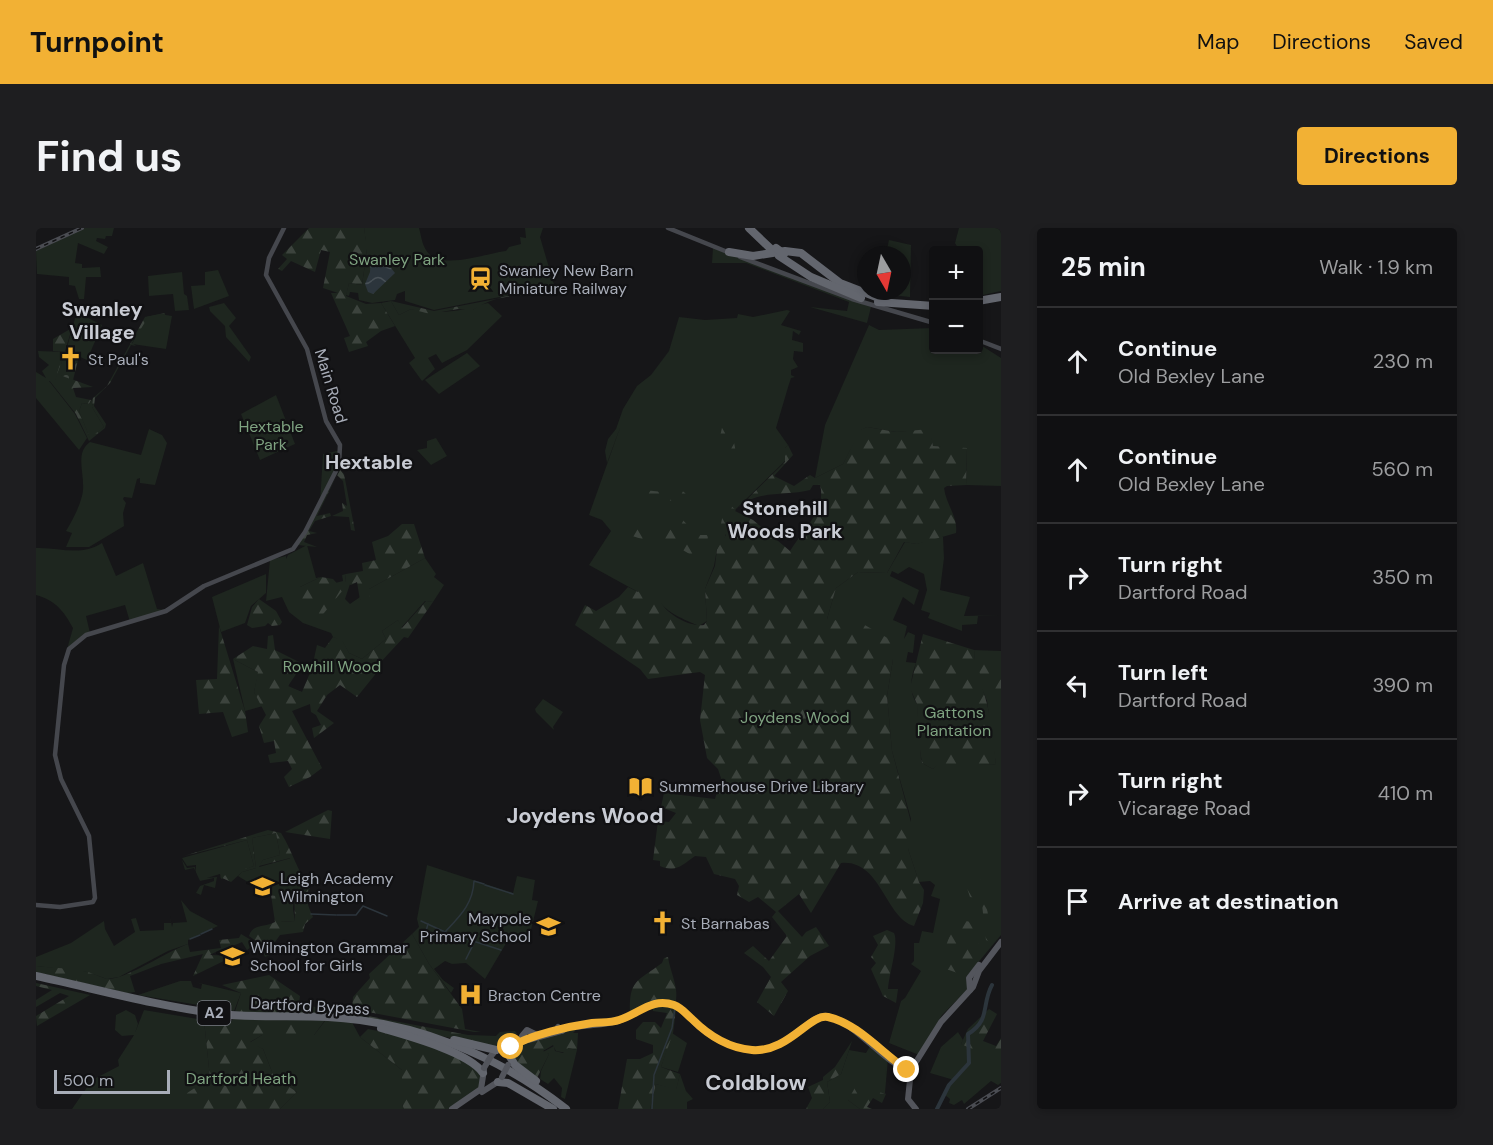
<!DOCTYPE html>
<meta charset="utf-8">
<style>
:root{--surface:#101012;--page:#1e1e20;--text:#f1f3f6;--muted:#9c9d9f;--line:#303032;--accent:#f2b134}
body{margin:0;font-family:"DM Sans",sans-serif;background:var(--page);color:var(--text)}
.controls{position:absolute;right:18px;top:18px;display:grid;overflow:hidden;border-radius:6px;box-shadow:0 3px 9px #0003}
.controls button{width:54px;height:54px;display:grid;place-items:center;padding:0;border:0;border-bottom:2px solid var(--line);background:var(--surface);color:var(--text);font:30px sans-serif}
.compass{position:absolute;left:821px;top:18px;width:54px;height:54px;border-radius:50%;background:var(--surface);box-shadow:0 3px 9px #0003;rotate:171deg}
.scale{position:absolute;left:18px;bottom:15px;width:116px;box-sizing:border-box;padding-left:6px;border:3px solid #a8adb8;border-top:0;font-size:16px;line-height:21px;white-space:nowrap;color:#a8adb8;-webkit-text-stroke:4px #111113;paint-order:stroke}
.stop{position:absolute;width:18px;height:18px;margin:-14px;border:4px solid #f2b134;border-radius:50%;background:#fff}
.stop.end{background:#f2b134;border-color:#fff;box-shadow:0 2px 6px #0008}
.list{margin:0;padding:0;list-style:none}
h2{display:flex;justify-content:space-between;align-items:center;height:78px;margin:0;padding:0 24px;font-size:26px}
h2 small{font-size:20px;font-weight:400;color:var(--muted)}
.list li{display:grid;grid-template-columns:39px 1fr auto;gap:18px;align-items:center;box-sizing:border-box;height:108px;padding:0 24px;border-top:2px solid var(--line)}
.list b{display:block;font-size:22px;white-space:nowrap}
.list p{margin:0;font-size:20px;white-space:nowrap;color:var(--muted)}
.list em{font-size:20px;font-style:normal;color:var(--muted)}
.icon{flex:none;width:33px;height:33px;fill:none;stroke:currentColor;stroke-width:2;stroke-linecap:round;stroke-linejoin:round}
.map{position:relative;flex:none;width:965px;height:881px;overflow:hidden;border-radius:6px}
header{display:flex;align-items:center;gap:36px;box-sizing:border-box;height:84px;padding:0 30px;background:var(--accent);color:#111}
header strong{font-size:28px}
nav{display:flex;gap:33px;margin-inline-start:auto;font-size:21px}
.intro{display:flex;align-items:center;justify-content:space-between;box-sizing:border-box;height:144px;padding:0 36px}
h1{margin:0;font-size:42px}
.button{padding:15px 27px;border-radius:6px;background:var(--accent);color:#111;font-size:21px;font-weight:700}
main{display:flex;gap:36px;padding:0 36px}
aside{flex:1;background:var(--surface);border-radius:6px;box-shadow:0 3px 9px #0003}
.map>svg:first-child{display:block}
.green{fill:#1e261f}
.forest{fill:url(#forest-firs);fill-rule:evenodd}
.cemetery{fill:url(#cemetery-stones)}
.water{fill:url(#water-waves)}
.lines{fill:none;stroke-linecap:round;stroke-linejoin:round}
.stream{stroke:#2c353c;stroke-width:1.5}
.river{stroke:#2c353c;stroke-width:4}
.secondary{stroke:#45474d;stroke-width:4.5}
.primary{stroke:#53555c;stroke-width:6}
.highway{stroke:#63666e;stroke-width:8}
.rail-casing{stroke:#4a4c52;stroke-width:4}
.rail{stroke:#111113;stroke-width:1.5;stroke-dasharray:4.5;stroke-linecap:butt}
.primary-bridge{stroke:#53555c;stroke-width:6}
.highway-bridge{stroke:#63666e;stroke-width:8}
.route{stroke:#f2b134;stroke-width:8}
.labels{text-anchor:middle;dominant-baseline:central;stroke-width:4.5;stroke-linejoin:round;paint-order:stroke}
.shield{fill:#111113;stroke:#7b7e86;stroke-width:1.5}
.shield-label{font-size:15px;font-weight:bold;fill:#a8adb8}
.park-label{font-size:16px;fill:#7fa381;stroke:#111113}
.poi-label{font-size:16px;fill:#a8adb8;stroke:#111113;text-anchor:start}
.street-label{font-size:16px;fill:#a8adb8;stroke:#111113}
.quarter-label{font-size:20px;font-weight:bold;fill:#c9ccd4;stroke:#111113}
.district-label{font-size:22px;font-weight:bold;fill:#c9ccd4;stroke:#111113}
</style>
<header>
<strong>Turnpoint</strong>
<nav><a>Map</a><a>Directions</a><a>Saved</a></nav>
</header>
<div class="intro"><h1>Find us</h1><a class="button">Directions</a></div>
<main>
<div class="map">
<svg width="965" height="881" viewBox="0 0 965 881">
<defs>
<pattern id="forest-firs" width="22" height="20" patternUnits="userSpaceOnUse" patternTransform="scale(1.5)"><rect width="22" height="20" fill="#1e261f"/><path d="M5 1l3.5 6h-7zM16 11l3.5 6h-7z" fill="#3c433d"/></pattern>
<pattern id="cemetery-stones" width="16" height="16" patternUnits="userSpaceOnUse" patternTransform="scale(1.5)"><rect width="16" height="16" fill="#1e261f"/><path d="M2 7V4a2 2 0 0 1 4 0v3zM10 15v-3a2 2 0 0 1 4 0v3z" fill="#3c433d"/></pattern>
<pattern id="water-waves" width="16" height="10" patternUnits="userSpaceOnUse" patternTransform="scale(1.5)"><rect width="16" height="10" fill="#2c353c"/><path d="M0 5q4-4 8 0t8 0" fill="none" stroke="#485056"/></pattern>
</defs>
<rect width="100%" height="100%" fill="#161618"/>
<g class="green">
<polygon points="48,0 78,0 76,8 70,8 69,11 61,10 60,13 72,19 68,26 42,15 39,35 46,36 46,40 64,39 65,49 50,49 48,71 43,71 39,58 33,57 33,49 1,46 0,23"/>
<path d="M328,0H383C385,7 386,16 390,22C403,44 450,25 470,23L473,19L485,16L484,9L490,10L489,0H507L504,9L519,60L488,65L486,57L477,59L479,66L398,82L369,73V63L361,66L359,72L336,75L323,72L322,65L314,64L313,68L310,67L313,55L326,57L331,22Z"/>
<polygon points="923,0 965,0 965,63 947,67 943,51 942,22 923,22 919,15"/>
<polygon points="853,12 875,17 874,69 845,66 845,63 866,63 866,27 844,27 850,26"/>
<polygon points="677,20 835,79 831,95 774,79 811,83 813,74 710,35 676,35"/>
<polygon points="182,42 193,68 158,81 155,58 169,57 169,44"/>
<polygon points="146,44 148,66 151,68 153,82 139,83 137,66 113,68 112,48"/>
<path d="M355,73L363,87L375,81C398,85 410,85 434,80L437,82L443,77L452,75L466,88L431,122L406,135L400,126L392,130L399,141L386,153L373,135L379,130L345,75Z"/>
<polygon points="188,75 200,90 193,98 215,129 213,134 190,109 189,98 174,83 173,79"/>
<path d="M751,82L754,83L745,97L765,103L763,107L757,103L756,112L767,115V124L758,123L757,131L762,139L755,142V147L759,149L755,150L753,156L740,200L752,217L749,220V233L699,282L696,280L688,313L681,321L678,338L669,361L671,393L663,398C648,391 631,386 622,371L602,364L553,337L575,303L566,292L553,287L585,197L571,235L569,223L572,211L580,201L587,181L601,158L615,147L633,123L643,89L669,92L701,90L702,86L717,89Z"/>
<polygon points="44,86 66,97 51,132 30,123 40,87"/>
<polygon points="124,86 136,88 130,121 96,116 110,89"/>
<polygon points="833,97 843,102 897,100 898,122 942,122 943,116 965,130 965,258 930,257 931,222 897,218 893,202 860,204 831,199 825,202 807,236 779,250 789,197"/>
<polygon points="2,123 29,124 19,153 13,153 39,186 51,210 43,222 0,170 0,144 10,150 6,143 13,137 3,129"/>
<polygon points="431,125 444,138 403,166 389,152"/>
<polygon points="240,167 259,216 224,232 205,186"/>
<polygon points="57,170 56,179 68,199 54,211 43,183 46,175 53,176"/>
<path d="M113,201L126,207L131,215L119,257L104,255V250L101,251L96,270L88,269L87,271L90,275L87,285L88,298L53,319H30L36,305L30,303C37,291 43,280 46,268C51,249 37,226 54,214L105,227Z"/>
<polygon points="400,210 411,228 395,237 381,222 391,220 391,213"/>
<polygon points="305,222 305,229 284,275 287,226"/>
<path d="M900,309H907L908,330L904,362L934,369L928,388L965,387L942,388L941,396L926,397V403L892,390L894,385L885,382L891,362L888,346L873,339L862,346L856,343L854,348L883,362L878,377L867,369L857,392L871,398L868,411L872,404L879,407L877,425L872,424L870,434L880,435C875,449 872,463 881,476L885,531L886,535L897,541L903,534C923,535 941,536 960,537L951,473L939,444L938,422L965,423V707L930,749L932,761L906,787L883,827L853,815L865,773L869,770L885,743L875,736L878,733V715H883L886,703L897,705L904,671L895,668L899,657L894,653L883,654L872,621L875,591L856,523L851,468L857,431L791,391L800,360L822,344L851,345L869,314L881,316Z"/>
<path d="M66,315L80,348L107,335L121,381L129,382L94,394L89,377L50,388L54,405L43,410L28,432L37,400C28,383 19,372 0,367V320C23,319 44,329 66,315Z"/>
<polygon points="271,317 280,350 285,349 264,359 306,363 299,355 307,353 306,347 310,346 309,354 314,356 309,371 314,376 324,369 324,372 333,361 389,330 400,346 398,349 408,357 397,374 389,373 365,400 362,392 346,403 350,411 326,431 313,425 306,413 297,409 295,405 267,395 253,384 246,369 230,373 234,332 250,328 250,331 252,327"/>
<polygon points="230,346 230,365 215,378 209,395 185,404 176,369"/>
<polygon points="197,431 222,444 254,453 252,459 266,464 262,473 222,447 218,464 227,478 209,483"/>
<polygon points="507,471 527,484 517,499 518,502 500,484 499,481"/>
<polygon points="240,605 244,627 227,632 223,639 255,630 265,656 258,661 257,681 259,693 244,694 237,667 222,668 215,656 202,648 206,644 220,640 216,610"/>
<polygon points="211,612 218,638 185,651 184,646 171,650 181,649 179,660 168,657 165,667 160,665 164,658 178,653 178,650 164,653 158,640 149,642 146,632 151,640 159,639 160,645 160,637 151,638 146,630"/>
<polygon points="391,637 477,665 481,648 499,652 496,672 502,673 493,710 472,712 449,751 430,735 416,736 409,733 398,741 407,752 418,760 415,765 393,736 376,706 383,699 381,691"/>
<polygon points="145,672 154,683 182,698 152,712 152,716 132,723 83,749 71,751 51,744 0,738 0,729 35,715 68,693 69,701 78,718 99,704 95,691 100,690 104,703 128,702 128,695 135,695 134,688 136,699 137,695 151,694"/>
<polygon points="144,753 155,753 157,759 165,761 166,756 159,754 205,765 198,783 102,767"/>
<polygon points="90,782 99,787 102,796 99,805 108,782 168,792 174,850 168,881 36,881 56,852 83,838 82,832 98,807 86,808 79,802 80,787"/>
<polygon points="296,784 301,787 311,785 324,809 366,842 366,876 368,881 244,881 261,864 238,849 227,821 213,815 226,807 278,807"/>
<polygon points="922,804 927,812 925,816 965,821 965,855 962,857 955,853 928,876 926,872 918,877 913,875 914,871 909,867 918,852 894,845 905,819"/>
<polygon points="636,805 651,815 642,844 625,839"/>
<polygon points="518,818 519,823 527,825 532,820 541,822 529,871 525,869 526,860 518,850 512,856 504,851 505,843 513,826 507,824"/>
<polygon points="834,818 852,831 849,865 812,872 824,881 787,881 794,874 791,854 805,846 813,822 830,825"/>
<polygon points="644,846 650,863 657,871 651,874 651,881 614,881 620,856 640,861"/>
</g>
<g class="forest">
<polygon points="273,0 328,0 330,13 334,17 331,21 326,57 313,55 310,68 330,76 345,75 359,98 345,103 330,114 332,118 313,124 308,110 314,108 295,65 302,65 287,60 294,24 285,22 279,44 255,33 246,43 242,41 251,31 246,27"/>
<path d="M480,67H485L486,68C473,65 448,74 437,82L422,81L394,86L375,81L363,87L355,73L398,83Z"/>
<polygon points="129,85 129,87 111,91 96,115 100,118 95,117 74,155 59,170 58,178 70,196 69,200 53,213 40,186 13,152 19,152 28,124 17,123 17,111 36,100 22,146 57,159 37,160 40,169 55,172 53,176 46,175 43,183 54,210 68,199 56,179 57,170 71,158 109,89"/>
<polygon points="689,187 693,188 700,225 697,226 682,217"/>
<path d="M831,199L860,204L894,201L897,218L931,220L930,257L911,258L908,260C910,277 922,288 920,305L881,316L868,314L851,345L822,344L800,360L791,391L827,396L855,412L857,431L851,468L856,523L877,602L876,614L872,621L883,654L888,662L887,675L878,698C849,690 845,631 805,635L775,685L763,666L742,683L766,709L770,704L780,699L793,718L774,728L745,754L752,763L738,788L721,774L735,749L727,739L708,725L717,718L733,733L751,708L736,689L740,684L722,669L713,674L701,667L703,658L699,651L678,646L670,629L659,628C646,637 640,645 624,638V633L617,632L622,593L633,594L640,585L625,579L628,565L679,571L685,550L682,541L671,530L664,492L669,447L664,444L612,451L604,441L539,397L549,377L560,383L583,369L592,359L602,364L610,357L623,365C621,382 653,400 668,397L671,393L669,361L679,338L681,321L690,307L684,300L688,282L682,275L689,273L700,282L749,234V220L752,217L757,227L738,248L758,258L774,247L779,250L807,236L824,202ZM777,257H784C791,281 766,303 754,323L717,292L699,283C720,260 748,269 774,262Z"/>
<polygon points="304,242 308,246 319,303 315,302 313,289 296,288 307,283 306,275 311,278 307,253 301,247 281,288 294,285 295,288 279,293 273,303 281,305 271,307 268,314 281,319 262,317"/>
<polygon points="639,257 649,265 671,295 637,273 590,265 608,262 636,265"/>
<polygon points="634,285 643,288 661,307 672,307 671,318 662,331 623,308 619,308 612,313 590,306 588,301 591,295 631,299 656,318 662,313 656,313 652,306 631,294"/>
<polygon points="366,296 378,296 389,330 333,361 334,368 324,372 321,354 315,357 309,355 310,346 327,343 326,335 340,332 336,314 352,308"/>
<polygon points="285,349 297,351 307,362 283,391 260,380 264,359"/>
<polygon points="223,371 240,383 246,394 244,397 236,398 232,395 229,398 216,400 211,397 216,379"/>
<polygon points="390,373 397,374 372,410 368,409 341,438 342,443 321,469 304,457 291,467 281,483 298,495 278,510 276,500 285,497 280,487 275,484 274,476 256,483 286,540 274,549 253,559 248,549 256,541 252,533 234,535 232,527 240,525 238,513 228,515 223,498 230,487 218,464 222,444 197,431 217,418 231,421 232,408 237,407 239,422 267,436 252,458 266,464 276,440 281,417 289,420 297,409 306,412 313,425 326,431 350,411 346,403 362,392 366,400"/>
<polygon points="183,398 209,483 212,504 196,509 187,484 163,486 160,452 181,451"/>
<path d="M887,406L938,422C939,445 946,455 951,476C956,496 958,516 960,537C948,536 912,539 903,535L897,541L886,535L882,508L881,476L874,460Z"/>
<polygon points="946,430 965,432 965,472 953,473 940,434"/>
<polygon points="292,582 296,583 294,611 249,604"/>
<path d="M232,602L245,605C257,624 260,641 274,660C267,670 274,682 277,689L269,696L267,704L244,707L239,714L235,712L229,715L230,722L236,726L229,729L223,715L213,708C217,695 229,700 239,694L235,667L239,668L245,694L259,693L258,660L265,657L254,630L223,638L227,632L244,627L240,605L216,610L220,640L206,644L195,654L184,649L218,638L211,612L148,628Z"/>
<polygon points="940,646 943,646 945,651 938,659 938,666 943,665 950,673 956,715 950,712 946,676 942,670 934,669 931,660 940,652"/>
<path d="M929,693L937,694C949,713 941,732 930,748L913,742L888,740L899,736L903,738L917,698Z"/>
<path d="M851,702L858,705C863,716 853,746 852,761H862L860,775L847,768L835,741L840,735L835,729L842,717L837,708Z"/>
<path d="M205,706L220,715L211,722L206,714C196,719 183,721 174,727L198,728L157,748L167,726L125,736L94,748L99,764L91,765L0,744V738C17,740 35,740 52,744C59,746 67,751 74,751C94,749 130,724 152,716L154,724L185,720L183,712L203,710Z"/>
<polygon points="376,706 393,736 426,781 429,801 445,804 438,804 316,781 317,769 334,750 333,746"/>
<path d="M632,729C634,744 644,761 639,776L630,773L594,785C593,751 601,754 626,735L628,730Z"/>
<polygon points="233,747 264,768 263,775 303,785 301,787 295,784 278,807 226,807 214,814 227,821 238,849 261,864 244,881 168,881 145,869 174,850 168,792 196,793 205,765 186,757"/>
<polygon points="0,755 54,767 1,798 0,788 33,768 24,765 0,779 0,772 16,762 0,758"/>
<polygon points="621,776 637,779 640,782 637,805 625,839 644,846 640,862 620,856 614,881 582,881 591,831 604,831 617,825 617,817 600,811 600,802 607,794 619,794 625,800 631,785 617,783 616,778"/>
<polygon points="953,781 961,786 947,813 960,818 965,810 965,822 936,821 925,816 932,801"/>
<polygon points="316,785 432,807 460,808 464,804 479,803 481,806 475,808 480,814 462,820 316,789"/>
<path d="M332,801C353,805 436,826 444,845C446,848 445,855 446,859L412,881H368L366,876V842L324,809Z"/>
<polygon points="541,801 537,805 542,805 541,822 532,820 531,825 520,823 517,817 507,823 513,826 500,852 477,833 475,823 479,818"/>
<polygon points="816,813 805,846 791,854 794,874 787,881 770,881 776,870 772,859 787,852 787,849 799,839"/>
<polygon points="820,858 850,866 846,875 837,870 831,879 836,881 824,881 812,872"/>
</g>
<polygon class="cemetery" points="30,123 43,128 37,152 21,146"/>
<polygon class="water" points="335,29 341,29 346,38 355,40 359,45 337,66 332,64 329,56 334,44"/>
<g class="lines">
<g class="stream">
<polyline points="449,657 477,666"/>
<polyline points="275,686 300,687"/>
<polyline points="301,687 320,687 327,678 351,688"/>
<path d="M385,693L409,704C424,688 437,676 438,653L448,656"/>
<polyline points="390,703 392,696"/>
<polyline points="409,704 465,722"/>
<polyline points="165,706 176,701"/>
<polyline points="154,711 164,707"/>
<polyline points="430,731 439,713"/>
<polyline points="616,881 618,847 636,800 639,779"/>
</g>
<path class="river" d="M901,881L913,857L933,835L932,806C955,792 945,777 956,757"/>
<g class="secondary">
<polyline points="632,0 694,25"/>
<polyline points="704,29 816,71 898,95"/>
<polyline points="942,112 965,121"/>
<polyline points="0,677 24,679 57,674 59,670 53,608 25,551 19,527 28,437 33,421 50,407 130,383 168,358 257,321 269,304 303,237 304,217 290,193 271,121 230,47 233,30 248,0"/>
</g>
<g class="primary">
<polyline points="934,762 933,750 943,737"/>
<path d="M522,799L526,803L532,799C545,799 570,796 582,793C602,787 615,769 637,777C646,780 652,787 658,794C677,812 702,825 728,821C753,818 776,785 791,788C822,795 850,839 875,842"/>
<polyline points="503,808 491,802 486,808 492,812 525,803"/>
<polyline points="455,828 460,822 492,812"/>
<polyline points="446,864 460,855"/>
<polyline points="416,881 445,861 448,842"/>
<polyline points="880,881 872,871 875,842 905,794 937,759 943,743 965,714"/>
</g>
<g class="highway">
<polyline points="713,0 736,22"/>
<polyline points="693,24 717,28 749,23 765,25 804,55 848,72"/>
<polyline points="743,28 775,49 825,70"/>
<polyline points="942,73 965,69"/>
<polyline points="842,74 898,78"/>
<path d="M0,748C60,761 121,778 183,786C219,790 255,787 292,789C379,794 462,827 530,881"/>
<path d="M345,800C369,807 433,824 447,845"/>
<polyline points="418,812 460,822"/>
<polyline points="474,829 479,837 500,853"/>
<polyline points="462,854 472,855 517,881"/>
</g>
<defs>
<g id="rail">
<polyline points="0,21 46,0"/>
<polyline points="932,881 965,860"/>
</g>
</defs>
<use href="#rail" class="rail-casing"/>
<use href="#rail" class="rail"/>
<g class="primary-bridge">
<polyline points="448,840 455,828"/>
<polyline points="466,849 472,837"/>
</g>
<polyline class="highway-bridge" points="740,20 748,26"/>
</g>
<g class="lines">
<path class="route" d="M475,819C493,807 535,798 556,795C565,794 575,795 583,792C603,786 616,769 638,777C646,780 650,786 656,791C672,807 692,820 716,822C752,825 774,785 792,789C821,795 846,825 871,842"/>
</g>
<defs>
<symbol id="station-bare" viewBox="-9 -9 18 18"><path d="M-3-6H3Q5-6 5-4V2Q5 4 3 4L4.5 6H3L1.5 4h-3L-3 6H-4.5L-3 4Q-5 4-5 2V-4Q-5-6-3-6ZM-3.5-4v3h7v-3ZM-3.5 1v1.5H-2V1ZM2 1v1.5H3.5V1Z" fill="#f2b134" stroke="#111113" stroke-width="2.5" paint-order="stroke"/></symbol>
<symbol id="church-bare" viewBox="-9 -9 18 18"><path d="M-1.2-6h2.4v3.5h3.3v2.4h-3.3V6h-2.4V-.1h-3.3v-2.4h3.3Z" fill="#f2b134" stroke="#111113" stroke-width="2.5" paint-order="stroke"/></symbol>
<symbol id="library-bare" viewBox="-9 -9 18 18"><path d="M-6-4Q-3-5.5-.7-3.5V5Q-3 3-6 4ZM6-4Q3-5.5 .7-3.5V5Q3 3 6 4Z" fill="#f2b134" stroke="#111113" stroke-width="2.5" paint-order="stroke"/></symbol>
<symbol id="school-bare" viewBox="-9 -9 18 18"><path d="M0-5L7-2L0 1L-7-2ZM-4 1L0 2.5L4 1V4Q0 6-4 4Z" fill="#f2b134" stroke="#111113" stroke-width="2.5" paint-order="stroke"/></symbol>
<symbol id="hospital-bare" viewBox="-9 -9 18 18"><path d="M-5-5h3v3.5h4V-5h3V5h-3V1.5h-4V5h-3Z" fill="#f2b134" stroke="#111113" stroke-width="2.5" paint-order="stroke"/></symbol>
</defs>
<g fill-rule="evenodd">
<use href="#station-bare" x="428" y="34" width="33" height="33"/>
<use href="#church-bare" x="18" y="114" width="33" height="33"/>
<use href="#library-bare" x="588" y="542" width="33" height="33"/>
<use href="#school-bare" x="210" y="642" width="33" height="33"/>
<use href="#church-bare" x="610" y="678" width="33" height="33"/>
<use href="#school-bare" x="496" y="682" width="33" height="33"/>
<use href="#school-bare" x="180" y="712" width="33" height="33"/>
<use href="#hospital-bare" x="418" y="750" width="33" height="33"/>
</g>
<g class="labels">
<rect class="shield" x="161.5" y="773" width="33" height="24" rx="4.5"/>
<g class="shield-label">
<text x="178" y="785">A2</text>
</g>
<g class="park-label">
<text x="361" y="31">Swanley Park</text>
<text x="235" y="198">Hextable<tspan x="235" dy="18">Park</tspan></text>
<text x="296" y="438">Rowhill Wood</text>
<text x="918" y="484">Gattons<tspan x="918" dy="18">Plantation</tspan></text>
<text x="759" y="489">Joydens Wood</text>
<text x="205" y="850">Dartford Heath</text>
</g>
<g class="poi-label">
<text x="463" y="42">Swanley New Barn<tspan x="463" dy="18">Miniature Railway</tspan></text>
<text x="52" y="131">St Paul's</text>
<text x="623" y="558">Summerhouse Drive Library</text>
<text x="244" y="650">Leigh Academy<tspan x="244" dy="18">Wilmington</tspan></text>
<text x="495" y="690" text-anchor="end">Maypole<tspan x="495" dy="18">Primary School</tspan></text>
<text x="645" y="695">St Barnabas</text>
<text x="214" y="719">Wilmington Grammar<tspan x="214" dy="18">School for Girls</tspan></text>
<text x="452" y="767">Bracton Centre</text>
</g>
<g class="street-label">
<text transform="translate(295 158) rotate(73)">Main Road</text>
<text transform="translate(274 778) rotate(3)">Dartford Bypass</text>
</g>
<g class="quarter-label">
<text x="66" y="81">Swanley<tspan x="66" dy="23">Village</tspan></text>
<text x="333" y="234">Hextable</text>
<text x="749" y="280">Stonehill<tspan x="749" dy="23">Woods Park</tspan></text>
</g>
<g class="district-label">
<text x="549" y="587">Joydens Wood</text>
<text x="720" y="854">Coldblow</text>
</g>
</g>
</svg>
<div class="controls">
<button>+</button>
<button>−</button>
</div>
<svg class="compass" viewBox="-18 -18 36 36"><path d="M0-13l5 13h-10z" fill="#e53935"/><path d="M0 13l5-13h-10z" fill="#9c9d9f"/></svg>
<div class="scale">500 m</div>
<div class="stop" style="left:475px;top:819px"></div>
<div class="stop end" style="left:871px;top:842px"></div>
</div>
<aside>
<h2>25 min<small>Walk · 1.9 km</small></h2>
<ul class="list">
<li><svg class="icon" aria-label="ahead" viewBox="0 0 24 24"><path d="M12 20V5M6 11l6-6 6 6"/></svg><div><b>Continue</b><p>Old Bexley Lane</p></div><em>230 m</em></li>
<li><svg class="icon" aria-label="ahead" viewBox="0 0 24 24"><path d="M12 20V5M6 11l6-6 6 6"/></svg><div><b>Continue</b><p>Old Bexley Lane</p></div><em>560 m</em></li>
<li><svg class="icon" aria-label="right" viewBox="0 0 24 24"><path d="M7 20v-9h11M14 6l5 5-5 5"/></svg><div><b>Turn right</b><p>Dartford Road</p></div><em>350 m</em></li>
<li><svg class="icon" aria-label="left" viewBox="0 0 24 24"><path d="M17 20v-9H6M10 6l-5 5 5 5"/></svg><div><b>Turn left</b><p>Dartford Road</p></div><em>390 m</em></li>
<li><svg class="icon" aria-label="right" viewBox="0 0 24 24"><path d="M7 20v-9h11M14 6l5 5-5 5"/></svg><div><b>Turn right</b><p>Vicarage Road</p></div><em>410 m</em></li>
<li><svg class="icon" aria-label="arrive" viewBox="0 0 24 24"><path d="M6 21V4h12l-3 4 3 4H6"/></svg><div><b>Arrive at destination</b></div></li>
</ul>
</aside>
</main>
